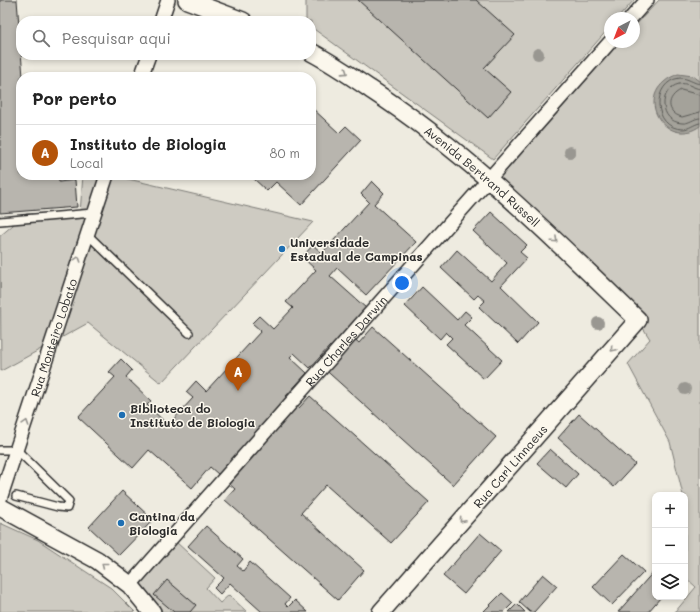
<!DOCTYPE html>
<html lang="pt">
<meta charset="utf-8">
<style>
:root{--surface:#fff;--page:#f2f2f2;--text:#222;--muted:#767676;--line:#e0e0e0;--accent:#b45309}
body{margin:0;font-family:Mali,sans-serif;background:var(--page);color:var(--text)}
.controls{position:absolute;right:12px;bottom:12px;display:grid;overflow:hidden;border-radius:8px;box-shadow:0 2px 6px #0003}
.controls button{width:36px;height:36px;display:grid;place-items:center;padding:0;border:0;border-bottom:1px solid var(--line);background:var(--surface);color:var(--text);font:20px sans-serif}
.compass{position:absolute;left:604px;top:12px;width:36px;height:36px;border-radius:50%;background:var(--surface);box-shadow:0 2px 6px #0003;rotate:222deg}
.you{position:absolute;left:402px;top:283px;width:14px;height:14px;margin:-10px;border:3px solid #fff;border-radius:50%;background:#1a73e8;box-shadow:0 0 0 6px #1a73e833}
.badge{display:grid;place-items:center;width:26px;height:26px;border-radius:50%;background:var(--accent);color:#fff;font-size:13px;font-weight:700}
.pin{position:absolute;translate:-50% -33px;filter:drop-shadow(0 1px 2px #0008)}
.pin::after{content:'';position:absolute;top:21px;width:14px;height:12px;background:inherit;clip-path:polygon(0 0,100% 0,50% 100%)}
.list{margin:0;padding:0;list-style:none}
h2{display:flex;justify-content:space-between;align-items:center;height:52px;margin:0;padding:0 16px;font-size:17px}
h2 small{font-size:13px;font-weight:400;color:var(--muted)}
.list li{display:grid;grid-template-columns:26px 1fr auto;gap:12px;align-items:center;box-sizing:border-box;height:56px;padding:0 16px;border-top:1px solid var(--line)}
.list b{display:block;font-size:15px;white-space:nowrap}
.list p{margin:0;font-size:13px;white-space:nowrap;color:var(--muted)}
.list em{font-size:13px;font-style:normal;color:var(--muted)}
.icon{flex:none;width:22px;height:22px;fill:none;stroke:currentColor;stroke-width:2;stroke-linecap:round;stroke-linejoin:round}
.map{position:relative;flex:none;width:700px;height:612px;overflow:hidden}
.search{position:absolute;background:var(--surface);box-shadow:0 2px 6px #0003;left:16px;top:16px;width:300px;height:44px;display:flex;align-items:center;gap:10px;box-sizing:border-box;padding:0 14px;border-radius:16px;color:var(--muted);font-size:15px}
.panel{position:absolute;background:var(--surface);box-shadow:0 2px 6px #0003;left:16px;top:72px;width:300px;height:108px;border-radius:16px}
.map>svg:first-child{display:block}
.green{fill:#cecbc2;stroke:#7c7b76}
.water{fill:#a4a29a;stroke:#74726e}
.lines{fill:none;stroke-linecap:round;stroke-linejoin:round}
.shore{stroke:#5b5b57;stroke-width:1}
.building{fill:#b8b5ae;stroke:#2b2b2b}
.service-casing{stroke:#2b2b2b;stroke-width:10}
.minor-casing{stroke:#2b2b2b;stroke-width:16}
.tertiary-casing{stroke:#2b2b2b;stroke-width:20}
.service{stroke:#fbf7ec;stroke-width:7}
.minor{stroke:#fbf7ec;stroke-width:13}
.tertiary{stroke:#fbf7ec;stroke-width:17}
.tree{fill:#999791}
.oneway{stroke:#93918c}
.poi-dot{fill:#1f6fb2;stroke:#fbf7ec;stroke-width:1.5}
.labels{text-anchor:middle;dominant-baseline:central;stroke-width:3;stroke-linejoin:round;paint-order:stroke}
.street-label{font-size:12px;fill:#2b2b2b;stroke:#fbf7ec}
.poi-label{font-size:12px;font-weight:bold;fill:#2b2b2b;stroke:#fbf7ec;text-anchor:start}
</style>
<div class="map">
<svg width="700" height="612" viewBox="0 0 700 612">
<rect width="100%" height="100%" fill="#eeebe0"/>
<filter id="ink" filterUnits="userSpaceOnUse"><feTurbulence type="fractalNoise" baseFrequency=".025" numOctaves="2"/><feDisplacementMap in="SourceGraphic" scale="8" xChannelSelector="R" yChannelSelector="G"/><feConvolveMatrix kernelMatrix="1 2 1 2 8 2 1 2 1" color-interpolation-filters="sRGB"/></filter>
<g filter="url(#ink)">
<g class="green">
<polygon points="306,0 634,0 618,18 610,18 610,27 493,159 311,27 311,21 306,21"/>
<polygon points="659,0 700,0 700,612 675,612 696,587 685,577 685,495 683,495 670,442 628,364 650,339 638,320 489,178 507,170 620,42 634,42 634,27"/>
<polygon points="83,175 111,175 313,222 161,383 88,323 1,371 0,236 26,214 80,213"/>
<polygon points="0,523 38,540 88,573 111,588 135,612 0,612"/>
<polygon points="175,541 215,578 206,588 220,603 229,595 247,612 162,612 137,582"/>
</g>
<path class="water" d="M678,74L693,76L700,81V126C670,148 637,105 664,82C668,78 674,76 678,74Z"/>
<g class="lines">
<g class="shore">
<path d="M700,84C693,83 688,78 680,78C651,81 652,129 683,129C689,129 694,124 700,123"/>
<path d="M700,89C693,88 687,82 679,84C658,89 659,122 682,123C689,124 694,118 700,118"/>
<path d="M700,95L681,90C666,97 666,113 682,117L700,112"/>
</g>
</g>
<g class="building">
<polygon points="0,0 17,0 23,77 21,77 21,175 58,175 59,182 75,180 77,207 0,213"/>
<polygon points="358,0 476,0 515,35 484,68 511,92 488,118"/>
<polygon points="311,107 339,133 346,126 361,140 301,205 276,182 267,191 253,178 255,175 311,175"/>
<polygon points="372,181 384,193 374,204 416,242 366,295 337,268 330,276 366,308 346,331 359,343 373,327 496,437 453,485 320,365 334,349 330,346 310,368 294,353 290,357 307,373 286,396 299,408 310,396 429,502 391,543 326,485 301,513 364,570 338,600 225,500 235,489 210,467 192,488 149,450 133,468 78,417 115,377 109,372 121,359 132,370 126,377 151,401 147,405 168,425 193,398 186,392 196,381 206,391 261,331 252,323 259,316 273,329 293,308 286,302 316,270 302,257 313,245 322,253 369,202 361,194"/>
<polygon points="491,212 527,245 520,252 527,258 501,286 538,322 518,344 479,307 485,301 478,295 474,299 441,268 457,250 491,281 507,263 473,231"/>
<polygon points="422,287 457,320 465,311 472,317 464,325 502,360 484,379 446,344 452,338 446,332 440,339 405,306"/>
<polygon points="579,414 635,464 614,487 558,438"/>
<polygon points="550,449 578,474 566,488 537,463"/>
<polygon points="122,491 153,520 119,555 89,527"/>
<polygon points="206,526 243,559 237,566 243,571 250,562 290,598 285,604 288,607 295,600 308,612 262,612 230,583 220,594 214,588 224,578 188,546"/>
<polygon points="480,533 501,551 464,594 443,576"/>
<polygon points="624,554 644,572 612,605 593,587"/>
<polygon points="655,570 655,597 661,597 648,612 618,612"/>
<polygon points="543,574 557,586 534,612 530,612 519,602"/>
<polygon points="167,580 196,605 190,612 174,612 154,595"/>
<polygon points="502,593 513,603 504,612 483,612"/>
<polygon points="517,604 525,612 509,612"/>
</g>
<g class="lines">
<defs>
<g id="service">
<polyline points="0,221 93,213"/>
<polyline points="86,233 189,333"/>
<polyline points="0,450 17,450 69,501 67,508 58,507 16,496"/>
</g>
<g id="minor">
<polyline points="631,18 647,0"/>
<polyline points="161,21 168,0"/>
<polyline points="141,77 149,55"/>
<path id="s1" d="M0,499L107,175"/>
<path id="s2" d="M130,585L610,42"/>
</g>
<g id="tertiary">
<polyline points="187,0 243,21"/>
<path id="s3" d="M311,52C332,63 351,76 370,89C470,154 553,238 638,320L381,612"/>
<polyline points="0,507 97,560 130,585 152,612"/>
</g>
</defs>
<use href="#service" class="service-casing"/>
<use href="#minor" class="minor-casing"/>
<use href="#tertiary" class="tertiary-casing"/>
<use href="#service" class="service"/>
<use href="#minor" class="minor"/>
<use href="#tertiary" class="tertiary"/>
</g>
<g class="tree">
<circle cx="538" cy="54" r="6"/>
<circle cx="570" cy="152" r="6"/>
<circle cx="598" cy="323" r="6"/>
<circle cx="685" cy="389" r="6"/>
</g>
<defs><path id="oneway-chevron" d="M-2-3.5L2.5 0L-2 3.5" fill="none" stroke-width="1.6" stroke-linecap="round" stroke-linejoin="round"/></defs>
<g class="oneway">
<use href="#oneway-chevron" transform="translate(345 72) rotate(33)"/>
<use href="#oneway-chevron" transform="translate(555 240) rotate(43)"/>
<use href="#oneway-chevron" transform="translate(78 259) rotate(-72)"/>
<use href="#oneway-chevron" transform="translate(613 349) rotate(131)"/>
<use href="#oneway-chevron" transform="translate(26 423) rotate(-72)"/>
<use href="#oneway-chevron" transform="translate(462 520) rotate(131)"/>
<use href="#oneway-chevron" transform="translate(104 565) rotate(-142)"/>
</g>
</g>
<g class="poi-dot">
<circle cx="282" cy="249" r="4"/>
<circle cx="122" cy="415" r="4"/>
<circle cx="121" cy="523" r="4"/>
</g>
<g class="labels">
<g class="street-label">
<text stroke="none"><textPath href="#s3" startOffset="212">Avenida Bertrand Russell</textPath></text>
<text stroke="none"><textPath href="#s1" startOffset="170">Rua Monteiro Lobato</textPath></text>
<text stroke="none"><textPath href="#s2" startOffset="326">Rua Charles Darwin</textPath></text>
<text transform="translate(510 466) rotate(-49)">Rua Carl Linnaeus</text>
</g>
<g class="poi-label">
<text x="290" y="242">Universidade<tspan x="290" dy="14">Estadual de Campinas</tspan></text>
<text x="130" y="408">Biblioteca do<tspan x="130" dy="14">Instituto de Biologia</tspan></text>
<text x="129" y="516">Cantina da<tspan x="129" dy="14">Biologia</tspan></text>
</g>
</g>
</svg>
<div class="controls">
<button>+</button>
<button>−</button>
<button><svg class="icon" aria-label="layers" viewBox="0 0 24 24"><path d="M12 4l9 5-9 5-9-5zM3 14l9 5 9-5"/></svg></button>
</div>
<svg class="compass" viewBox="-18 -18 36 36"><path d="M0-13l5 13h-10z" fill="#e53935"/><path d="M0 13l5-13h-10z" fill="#767676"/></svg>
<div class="you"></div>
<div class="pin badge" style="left:238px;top:391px">A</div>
<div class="search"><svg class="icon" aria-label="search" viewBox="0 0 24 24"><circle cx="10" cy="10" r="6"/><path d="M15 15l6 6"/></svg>Pesquisar aqui</div>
<section class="panel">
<h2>Por perto<small></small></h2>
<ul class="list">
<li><span class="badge">A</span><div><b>Instituto de Biologia</b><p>Local</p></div><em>80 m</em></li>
</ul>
</section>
</div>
